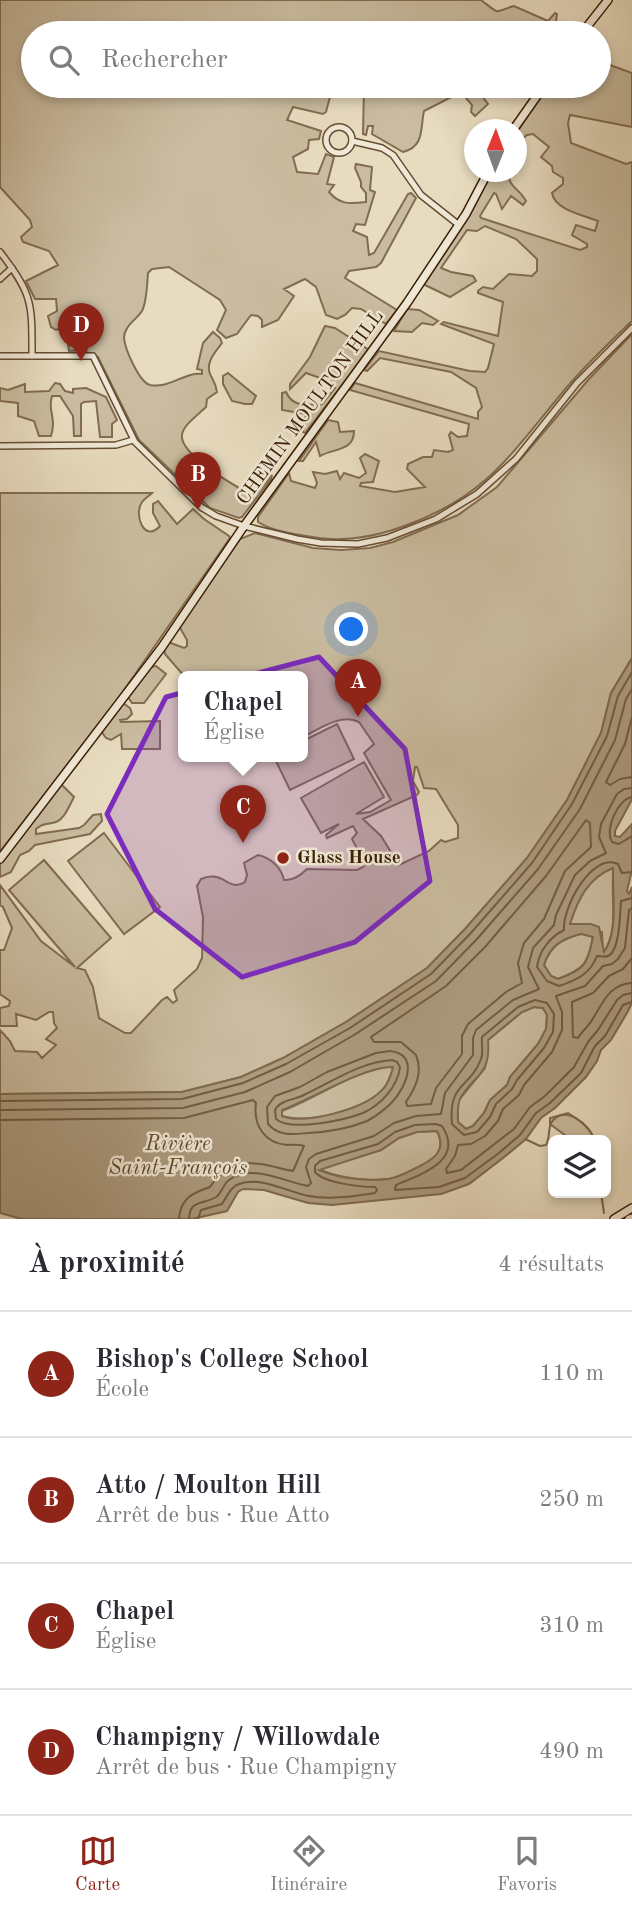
<!DOCTYPE html>
<html lang="fr">
<meta charset="utf-8">
<style>
:root{--surface:#fff;--page:#f2f2f3;--text:#2b2b33;--muted:#7c7c81;--line:#e1e1e2;--accent:#8f2418}
body{margin:0;font-family:"Old Standard TT",serif;background:var(--page);color:var(--text)}
.controls{position:absolute;right:21px;bottom:21px;display:grid;overflow:hidden;border-radius:10px;box-shadow:0 4px 10px #0003}
.controls button{width:63px;height:63px;display:grid;place-items:center;padding:0;border:0;border-bottom:2px solid var(--line);background:var(--surface);color:var(--text);font:35px sans-serif}
.compass{position:absolute;left:464px;top:119px;width:63px;height:63px;border-radius:50%;background:var(--surface);box-shadow:0 4px 10px #0003;rotate:1deg}
.you{position:absolute;left:352px;top:630px;width:24px;height:24px;margin:-18px;border:5px solid #fff;border-radius:50%;background:#1a73e8;box-shadow:0 0 0 10px #1a73e833}
.badge{display:grid;place-items:center;width:46px;height:46px;border-radius:50%;background:var(--accent);color:#fff;font-size:23px;font-weight:700}
.pin{position:absolute;translate:-50% -58px;filter:drop-shadow(0 2px 4px #0008)}
.pin::after{content:'';position:absolute;top:37px;width:24px;height:21px;background:inherit;clip-path:polygon(0 0,100% 0,50% 100%)}
.popup{position:absolute;left:178px;top:671px;width:130px;height:91px;box-sizing:border-box;display:grid;place-content:center;border-radius:10px;background:var(--surface);filter:drop-shadow(0 2px 5px #0005);font-size:23px;white-space:nowrap;color:var(--muted)}
.popup b{font-size:26px;color:var(--text)}
.popup::after{content:'';position:absolute;left:50%;top:100%;margin-left:-14px;border:14px solid transparent;border-top-color:var(--surface)}
.list{margin:0;padding:0;list-style:none}
h2{display:flex;justify-content:space-between;align-items:center;height:91px;margin:0;padding:0 28px;font-size:30px}
h2 small{font-size:23px;font-weight:400;color:var(--muted)}
.list li{display:grid;grid-template-columns:46px 1fr auto;gap:21px;align-items:center;box-sizing:border-box;height:126px;padding:0 28px;border-top:2px solid var(--line)}
.list b{display:block;font-size:26px;white-space:nowrap}
.list p{margin:0;font-size:23px;white-space:nowrap;color:var(--muted)}
.list em{font-size:23px;font-style:normal;color:var(--muted)}
.icon{flex:none;width:38px;height:38px;fill:none;stroke:currentColor;stroke-width:2;stroke-linecap:round;stroke-linejoin:round}
.map{position:relative;flex:none;width:632px;height:1219px;overflow:hidden}
.search{position:absolute;background:var(--surface);box-shadow:0 4px 10px #0003;left:21px;right:21px;top:21px;height:77px;display:flex;align-items:center;gap:18px;box-sizing:border-box;padding:0 24px;border-radius:38px;color:var(--muted);font-size:26px}
.sheet{height:595px;background:var(--surface)}
nav{display:flex;justify-content:space-around;align-items:center;box-sizing:border-box;height:98px;border-top:2px solid var(--line);background:var(--surface);font-size:19px;color:var(--muted)}
nav a{display:grid;justify-items:center;gap:4px}
nav .on{color:var(--accent)}
.map>svg:first-child{display:block}
.green{fill:#cabca0;stroke:#826c50;stroke-width:2;fill-rule:evenodd}
.water{fill:#ac9b7f;stroke:#7e694d;stroke-width:2;fill-rule:evenodd}
.lines{fill:none;stroke-linecap:round;stroke-linejoin:round}
.shore{stroke:#725c40;stroke-width:2}
.stream{stroke:#7e694d;stroke-width:2}
.street-casing{stroke:#654d31;stroke-width:8}
.secondary-casing{stroke:#391d01;stroke-width:10}
.street{stroke:#f0e8d6;stroke-width:5}
.secondary{stroke:#f0e8d6;stroke-width:7}
.marked{fill:#7b2cbf;fill-opacity:0.2;stroke:#7b2cbf;stroke-width:5;stroke-linejoin:round}
.poi-dot{fill:#8f2418;stroke:#f0e8d6;stroke-width:2.5}
.labels{text-anchor:middle;dominant-baseline:central;stroke-width:5;stroke-linejoin:round;paint-order:stroke}
.street-label{font-size:19px;fill:#391d01;stroke:#f0e8d6}
.poi-label{font-size:19px;font-weight:bold;fill:#391d01;stroke:#f0e8d6;text-anchor:start}
.water-label{font-size:21px;font-style:italic;fill:#61492d;stroke:#f0e8d6}
</style>
<div class="map">
<svg width="632" height="1219" viewBox="0 0 632 1219">
<rect width="100%" height="100%" fill="#e8dcc0"/>
<filter id="stains"><feTurbulence type="fractalNoise" baseFrequency=".00286" numOctaves="4"/><feColorMatrix values="0 0 0 0 .2 0 0 0 0 .09 0 0 0 0 .02 0 0 0 .5 -.17"/></filter>
<radialGradient id="worn" r=".72"><stop offset=".6" stop-color="#630" stop-opacity="0"/><stop offset="1" stop-color="#630" stop-opacity=".3"/></radialGradient>
<g class="green">
<path d="M0,0H481C502,16 493,12 514,6L548,21L555,13L557,14L556,21L545,33H33V86H333L326,112L323,114L293,107L287,120L321,131L319,139L309,140L308,149L293,157L297,172L318,174L326,154L334,157L327,184L334,185L329,192C340,205 350,204 366,202V193L361,187V182L355,168L356,164L372,167L370,190L375,192L365,225L356,224L353,231L367,237L369,255L374,253L408,194L411,193L416,198L381,263L376,267L349,271L345,278L397,310L386,324L361,309L352,308L345,315L337,319L326,315L316,287L305,279L284,289L294,296L278,320L262,327V320L258,316L251,315L237,334L226,338L217,330L226,310L220,300L169,267L152,269L148,273C147,284 147,301 142,311C137,319 124,326 124,338C125,349 139,382 150,385C169,389 184,372 202,374V370L197,369L203,343L213,332L220,338L222,343C215,352 204,364 211,376C214,382 216,384 217,392L207,399L206,407C199,414 183,425 182,435C179,454 235,486 250,494H256L272,475L271,479L242,517L239,518L210,508L139,440L98,357L82,350L69,351L68,344L79,337L72,324L56,330L51,327L48,316L57,311L56,299H35L26,281L58,265L49,251L23,242L21,237L32,227L30,220L0,187Z"/>
<path d="M599,61L632,73V127L570,115L568,123L571,143L626,164L632,162V321C608,344 583,367 562,393C511,454 486,496 407,525C378,536 350,542 319,538C300,535 274,532 258,522V517L289,473L291,481L315,488L317,483L313,472L325,474L337,471L340,479L344,473L359,478L366,473L360,458L365,454L379,461L373,482L361,483L360,486L395,492L425,487L407,469L408,464L423,457H432L434,450L448,452L453,450L449,435L451,432L458,437L467,436L469,424L350,390L355,383L478,419V412L482,407L476,388L451,372L380,358L367,371L364,370L379,351L470,371L485,372L488,368L494,344L441,324L444,322L498,336L503,302L478,293V291L483,287L493,289L509,274L532,276L537,271V259L516,239L485,226L477,231L467,230L441,268L451,272L473,276L476,281L450,297L425,285V283L464,224L492,172H508C508,187 520,189 526,201L523,205L511,196L502,209L496,194L494,193L480,216L481,218L580,250L587,247V244L572,235L576,225L595,231L598,221C583,215 555,210 552,193L563,184V178L553,172L552,166L541,157L549,147L533,134L527,135L521,140L517,138V132L548,86H599Z"/>
<path d="M364,86H474L488,104L475,116L471,112L472,105L461,92L424,111C420,129 425,146 403,152L372,134L373,126H368L366,135L363,134Z"/>
<polygon points="407,309 419,310 438,321 433,325 422,323 412,332 394,331"/>
<path d="M325,326L335,328L369,350L305,433L303,432L306,414L282,410V393L286,392C293,408 308,405 322,404L335,388L323,379L306,373L290,389V384L310,357Z"/>
<path d="M632,334V658L611,693L601,733L567,800L527,858L465,929L427,968L346,1022L283,1058L241,1077L182,1092L0,1094V1030L10,1041L15,1051L37,1052L42,1058L56,1045L46,1039L57,1028L54,1023L53,1012H49L36,1020L16,1014L17,1026H0V1008L9,1006L10,1001L0,994V950H4L12,928L3,907L0,905V885L41,941L75,967L9,890L44,860L111,938L77,968L85,970L93,987L99,1018L125,1033H131L162,1000L167,997L173,1003L177,1000L174,990L197,969L202,958L203,917L197,886L201,879C224,869 228,893 245,882L247,875L244,863L258,855C271,858 281,867 284,880C293,881 301,875 307,869L357,870L363,867L365,864L352,839L357,833L353,826L327,838L326,835L339,824L321,833L301,798L364,762L384,797L356,814L370,812L391,800L364,753L374,744L359,722C341,713 319,729 303,737L302,677H185L165,654L164,649L168,642L184,648L187,646V640L179,626L240,539L255,533L313,548L341,550L370,548L393,542L458,515L497,487L589,379ZM415,767H417L424,788L436,789L458,825V838L445,842L441,840L429,851L399,865L381,836L363,819L417,795L419,792L413,781Z"/>
<polygon points="228,373 256,396 252,404 245,404 232,401 223,384 223,376"/>
<path d="M55,383L60,384L65,391L73,393V389L86,388L106,397L117,420L112,424V437H100L96,401L84,402L81,404V436H74L73,416L60,396H52C47,411 57,417 51,436H39L34,421L18,416V403L0,401V388L8,390L25,384V392L49,391Z"/>
<path d="M328,420L338,422L340,432L354,431C354,451 335,448 320,456L316,442L303,461H299Z"/>
<path d="M0,493H152C149,496 145,498 142,502C133,516 145,543 160,526L153,513V504L158,501L177,524L193,509L204,519L229,536L230,538L108,713L0,852Z"/>
<polygon points="156,666 166,674 144,703 132,703 128,697 151,667"/>
<polygon points="123,703 130,708 132,714 127,719 120,720 121,722 160,721 160,749 122,749 121,734 111,740 106,738 101,731"/>
<polygon points="337,724 354,759 290,790 274,757 302,757 303,741"/>
<path d="M61,784L74,797C69,806 64,822 52,823C44,825 43,823 36,829V834L79,828L84,825L93,815L101,814L102,821L90,834L35,845L29,851L20,855L11,872L0,877V863Z"/>
<polygon points="104,833 160,907 124,934 68,861"/>
<path d="M614,867C609,895 621,928 603,953L602,932L569,925C578,898 587,878 614,867Z"/>
<path d="M582,933L593,937C587,964 585,969 558,979L551,976L544,965C551,945 562,939 582,933Z"/>
<polygon points="534,1007 543,1008 547,1015 546,1029 538,1044 510,1077 507,1085 490,1100 484,1113 473,1126 466,1129 458,1122 458,1101 485,1068 488,1040 522,1012"/>
<path d="M394,1066C391,1075 388,1084 382,1091C364,1110 306,1124 282,1116V1111C319,1097 354,1070 394,1066Z"/>
<path d="M568,1113C578,1119 591,1128 594,1140L569,1138L550,1124V1118Z"/>
<path d="M437,1131C448,1155 432,1161 413,1170C405,1173 396,1178 388,1179C365,1181 339,1178 318,1169L381,1150L399,1138L417,1132Z"/>
</g>
<path class="water" d="M632,658V799L615,831V836L620,837L632,824V870L627,891L629,894L632,887V1003L627,1013L611,1040L601,1050L597,1061L586,1077L555,1108L541,1118L526,1139L503,1158L469,1184L441,1194L332,1205L308,1203L264,1190L243,1189L238,1192L227,1211L192,1219H22L0,1213V1094L182,1092L241,1077L283,1058L346,1022L427,968L465,929L527,858L567,800L601,733L611,693ZM613,868C612,891 619,932 604,952L599,927L591,924H570C578,899 588,878 613,868ZM581,934L593,937C587,965 585,969 558,979L551,976L544,965C550,945 562,939 581,934ZM534,1007L543,1008L547,1015L546,1029L538,1044L510,1077L507,1085L490,1100L484,1113L473,1126L466,1129L458,1122C458,1115 457,1105 460,1099C474,1073 491,1077 488,1040L522,1012ZM393,1067C391,1076 388,1085 381,1091C363,1109 306,1125 282,1116V1110C312,1099 364,1066 393,1067ZM437,1131C448,1152 431,1161 414,1169C406,1173 397,1178 388,1179C367,1182 338,1178 319,1170L381,1150L399,1138L417,1132Z"/>
<g class="lines">
<g class="shore">
<polyline points="632,717 625,744 606,782 610,785 620,779 632,777"/>
<path d="M632,797C618,799 604,830 612,842L619,844L632,836"/>
<path d="M586,820L590,823L591,847L565,871L544,919L524,943L518,963L522,983L506,992L468,1024L462,1036V1054L436,1088L431,1104L407,1106L406,1102C416,1087 423,1072 416,1055L401,1042H374L371,1037L446,986L485,947L546,876Z"/>
<path d="M632,872L622,873L618,864C591,852 562,909 564,930C550,937 539,951 537,967L547,981L559,986C577,980 590,974 597,956C599,956 606,957 608,956C620,951 620,913 621,901L632,898"/>
<polyline points="632,908 629,910 625,948 618,959 612,964 603,966 585,986 556,996 562,1012 562,1030 552,1052 524,1085 519,1095 503,1109 498,1121 485,1136 471,1144 458,1145 455,1156 446,1169 447,1173 461,1170 514,1129 530,1107 545,1096 574,1067 588,1042 598,1030 617,1000 623,995 632,993"/>
<path d="M632,958L623,969L609,976L593,993L572,1002L573,1037L578,1038C582,1031 588,1027 592,1020C603,1003 609,984 632,983"/>
<path d="M535,1000L547,1003L554,1014L553,1032L544,1048L517,1080L512,1089L496,1104L490,1117L477,1132L464,1135L452,1124C448,1082 470,1089 481,1059C484,1052 481,1044 482,1037L518,1007Z"/>
<path d="M390,1051C420,1054 406,1087 393,1101C387,1108 375,1117 367,1121C350,1128 327,1132 308,1133C294,1134 279,1137 268,1124L267,1107L275,1096L300,1087L327,1072L376,1053Z"/>
<path d="M392,1060L397,1062L400,1067C398,1086 381,1105 363,1113C345,1120 290,1132 276,1119L275,1110C280,1100 294,1100 304,1095C332,1082 360,1062 392,1060Z"/>
<polyline points="0,1101 182,1099 243,1083 286,1064 350,1028 431,974 470,934 532,863 572,804 607,736 618,696 632,672"/>
<polyline points="0,1110 183,1108 245,1092 290,1072 354,1035 436,981 477,939 538,869 580,809 615,740 626,699 632,689"/>
<path d="M0,1120L184,1118L253,1100L256,1103C253,1125 264,1143 287,1145C293,1145 298,1144 304,1146L293,1171C259,1164 233,1152 210,1187C192,1193 180,1199 179,1219"/>
<path d="M189,1219C190,1199 203,1205 216,1197C222,1193 223,1184 229,1180C251,1163 285,1182 308,1186L311,1183L306,1167L309,1159L316,1154L374,1136L394,1123L416,1116L441,1114L445,1093L473,1055V1038L476,1030L513,1000L539,989L528,967L533,948L554,925L556,915L575,875L590,861L606,853L599,837L601,824L617,794L624,789L632,788"/>
<path d="M198,1219L201,1210L222,1204C227,1197 230,1187 239,1184C262,1176 287,1192 309,1196C330,1200 354,1196 375,1193L377,1190L375,1187C360,1187 324,1183 315,1172V1166L320,1161L378,1144L395,1132L415,1125L436,1124L442,1126C465,1161 421,1174 396,1185L395,1190L439,1187L465,1178L499,1153L520,1135L536,1113L550,1103L581,1073L595,1046L605,1036L623,1005L632,1002"/>
</g>
<g class="stream">
<path d="M525,1139L540,1146L546,1145C550,1138 548,1130 551,1123C564,1103 591,1125 594,1140"/>
<polyline points="601,1193 604,1213"/>
</g>
<defs>
<g id="street">
<circle cx="339" cy="140" r="13"/>
<polyline points="352,141 382,148 393,155 421,195 459,225"/>
<path d="M0,252C33,295 32,303 32,356"/>
<polyline points="0,279 12,268"/>
<polyline points="0,356 93,356 135,442 201,507 216,516 244,526 297,539 321,543 358,544 387,538 436,519 477,494 516,459 577,383 632,328"/>
<polyline points="0,446 116,445 133,440"/>
</g>
<g id="secondary">
<polyline points="582,33 608,0"/>
<polyline points="513,130 544,86"/>
<polyline points="0,859 162,647 244,526 407,303 466,214 488,172"/>
<polyline points="614,1219 632,1208"/>
<polyline points="629,1219 632,1218"/>
</g>
</defs>
<use href="#street" class="street-casing"/>
<use href="#secondary" class="secondary-casing"/>
<use href="#street" class="street"/>
<use href="#secondary" class="secondary"/>
</g>
<path class="marked" d="M319,657L405,749L430,881L355,942L242,977L155,909L107,814L166,697Z"/>
<circle class="poi-dot" cx="283" cy="858" r="7"/>
<g class="labels">
<g class="street-label">
<text transform="translate(311 408) rotate(-54)">CHEMIN MOULTON HILL</text>
</g>
<g class="poi-label">
<text x="297" y="858">Glass House</text>
</g>
<g class="water-label">
<text x="178" y="1144">Rivière<tspan x="178" dy="24">Saint-François</tspan></text>
</g>
</g>
<rect width="100%" height="100%" filter="url(#stains)"/>
<rect width="100%" height="100%" fill="url(#worn)"/>
</svg>
<div class="controls">
<button><svg class="icon" aria-label="layers" viewBox="0 0 24 24"><path d="M12 4l9 5-9 5-9-5zM3 14l9 5 9-5"/></svg></button>
</div>
<svg class="compass" viewBox="-18 -18 36 36"><path d="M0-13l5 13h-10z" fill="#e53935"/><path d="M0 13l5-13h-10z" fill="#7c7c81"/></svg>
<div class="you"></div>
<div class="pin badge" style="left:358px;top:717px">A</div>
<div class="pin badge" style="left:198px;top:510px">B</div>
<div class="pin badge" style="left:243px;top:843px">C</div>
<div class="popup"><b>Chapel</b>Église</div>
<div class="pin badge" style="left:81px;top:361px">D</div>
<div class="search"><svg class="icon" aria-label="search" viewBox="0 0 24 24"><circle cx="10" cy="10" r="6"/><path d="M15 15l6 6"/></svg>Rechercher</div>
</div>
<section class="sheet">
<h2>À proximité<small>4 résultats</small></h2>
<ul class="list">
<li><span class="badge">A</span><div><b>Bishop's College School</b><p>École</p></div><em>110 m</em></li>
<li><span class="badge">B</span><div><b>Atto / Moulton Hill</b><p>Arrêt de bus · Rue Atto</p></div><em>250 m</em></li>
<li><span class="badge">C</span><div><b>Chapel</b><p>Église</p></div><em>310 m</em></li>
<li><span class="badge">D</span><div><b>Champigny / Willowdale</b><p>Arrêt de bus · Rue Champigny</p></div><em>490 m</em></li>
</ul>
</section>
<nav>
<a class="on"><svg class="icon" aria-label="map" viewBox="0 0 24 24"><path d="M3 6l6-2 6 2 6-2v14l-6 2-6-2-6 2zM9 4v14M15 6v14"/></svg>Carte</a>
<a><svg class="icon" aria-label="directions" viewBox="0 0 24 24"><path d="M12 3l9 9-9 9-9-9zM9 14v-3h6M13 9l2 2-2 2"/></svg>Itinéraire</a>
<a><svg class="icon" aria-label="saved" viewBox="0 0 24 24"><path d="M7 4h10v16l-5-4-5 4z"/></svg>Favoris</a>
</nav>
